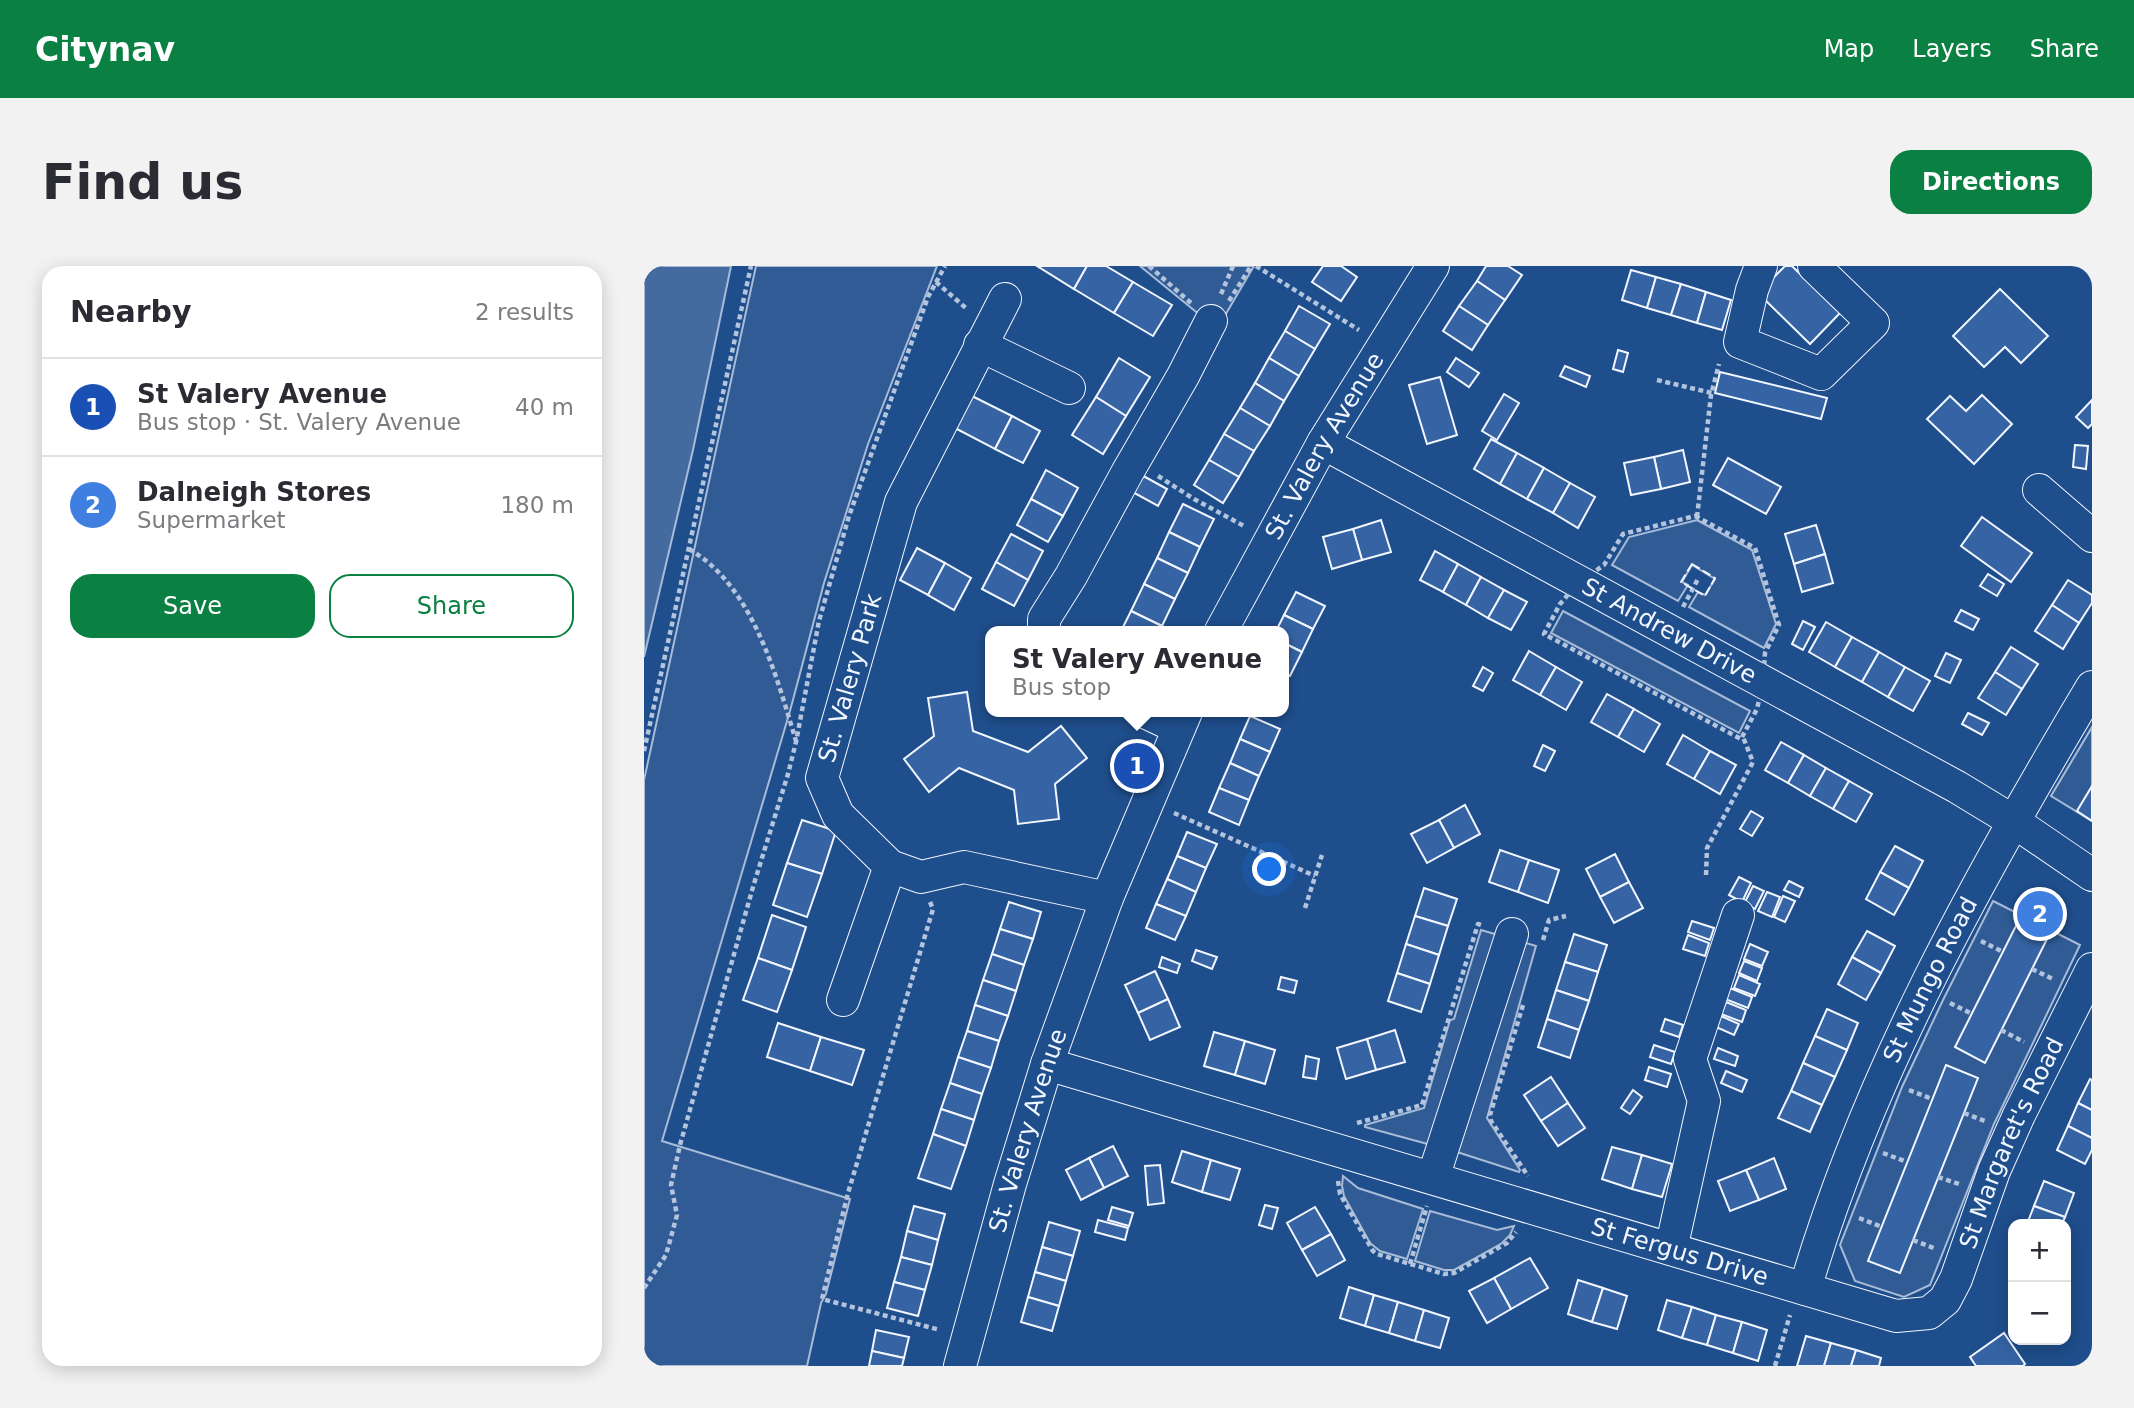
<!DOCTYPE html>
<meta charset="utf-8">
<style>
:root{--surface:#fff;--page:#f2f2f3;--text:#2b2b33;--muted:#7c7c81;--line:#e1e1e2;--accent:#0b8043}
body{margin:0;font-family:"DejaVu Sans",sans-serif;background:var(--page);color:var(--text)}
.controls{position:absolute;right:21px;bottom:21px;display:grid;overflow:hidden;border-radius:14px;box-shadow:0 4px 18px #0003}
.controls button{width:63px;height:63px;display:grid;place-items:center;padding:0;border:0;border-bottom:2px solid var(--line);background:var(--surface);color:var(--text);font:35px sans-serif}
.you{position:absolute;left:626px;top:604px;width:24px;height:24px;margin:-18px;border:5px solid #fff;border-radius:50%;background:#1a73e8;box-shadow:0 0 0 10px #1a73e833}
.badge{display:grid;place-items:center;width:46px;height:46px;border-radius:50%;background:var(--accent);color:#fff;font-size:23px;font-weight:700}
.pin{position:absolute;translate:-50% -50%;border:4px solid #fff;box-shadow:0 2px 7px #0006}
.popup{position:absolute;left:341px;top:360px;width:304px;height:91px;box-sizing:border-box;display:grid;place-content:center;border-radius:14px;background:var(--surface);filter:drop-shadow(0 2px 5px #0005);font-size:23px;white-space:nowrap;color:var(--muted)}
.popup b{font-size:26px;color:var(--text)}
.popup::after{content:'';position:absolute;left:50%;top:100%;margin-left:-14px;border:14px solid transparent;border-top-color:var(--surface)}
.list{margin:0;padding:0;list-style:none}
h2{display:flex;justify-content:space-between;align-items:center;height:91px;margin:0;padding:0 28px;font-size:30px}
h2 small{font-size:23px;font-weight:400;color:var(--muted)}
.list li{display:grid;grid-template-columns:46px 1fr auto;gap:21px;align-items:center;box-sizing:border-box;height:98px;padding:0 28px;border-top:2px solid var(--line)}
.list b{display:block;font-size:26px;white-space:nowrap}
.list p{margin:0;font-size:23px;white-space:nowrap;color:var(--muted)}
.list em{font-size:23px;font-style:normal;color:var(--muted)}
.actions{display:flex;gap:14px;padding:21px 28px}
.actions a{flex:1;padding:16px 0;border:2px solid var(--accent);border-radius:21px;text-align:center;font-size:24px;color:var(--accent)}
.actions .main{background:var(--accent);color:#fff}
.map{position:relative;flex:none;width:1448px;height:1100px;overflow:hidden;border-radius:21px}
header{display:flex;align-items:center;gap:42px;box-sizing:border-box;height:98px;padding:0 35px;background:var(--accent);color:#fff}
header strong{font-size:33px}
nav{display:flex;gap:38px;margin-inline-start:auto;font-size:24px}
.intro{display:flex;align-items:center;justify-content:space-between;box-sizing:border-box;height:168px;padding:0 42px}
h1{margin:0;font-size:49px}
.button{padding:18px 32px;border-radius:21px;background:var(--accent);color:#fff;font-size:24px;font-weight:700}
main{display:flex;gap:42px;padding:0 42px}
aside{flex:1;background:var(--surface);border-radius:21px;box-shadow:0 4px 18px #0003}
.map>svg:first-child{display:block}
.built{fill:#305b95;stroke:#a8bbd7;stroke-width:2}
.water{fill:#446ba0;stroke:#a8bbd7;stroke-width:2}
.building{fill:#3563a3;stroke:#f2f6ff;stroke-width:2}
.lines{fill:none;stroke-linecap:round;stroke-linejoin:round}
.minor-casing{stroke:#f2f6ff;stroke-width:34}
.path{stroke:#b3c4dc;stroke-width:4.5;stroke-dasharray:5 3.5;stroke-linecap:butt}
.minor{stroke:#1f4e8c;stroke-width:32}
.fence{stroke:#f2f6ff;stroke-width:2;stroke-dasharray:9 3.5;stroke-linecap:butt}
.labels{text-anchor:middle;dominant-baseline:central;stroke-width:5;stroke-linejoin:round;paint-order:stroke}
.street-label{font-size:24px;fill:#f2f6ff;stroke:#1f4e8c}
</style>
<header>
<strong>Citynav</strong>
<nav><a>Map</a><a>Layers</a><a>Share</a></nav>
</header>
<div class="intro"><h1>Find us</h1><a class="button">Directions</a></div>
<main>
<aside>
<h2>Nearby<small>2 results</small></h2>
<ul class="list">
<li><span class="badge" style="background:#1a4fb4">1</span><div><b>St Valery Avenue</b><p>Bus stop · St. Valery Avenue</p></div><em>40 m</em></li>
<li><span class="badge" style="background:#3f7fe0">2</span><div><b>Dalneigh Stores</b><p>Supermarket</p></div><em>180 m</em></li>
</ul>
<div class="actions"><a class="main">Save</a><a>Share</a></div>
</aside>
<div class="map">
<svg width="1448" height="1100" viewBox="0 0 1448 1100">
<rect width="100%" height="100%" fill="#1f4e8c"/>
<g class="built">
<polygon points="112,0 293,0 224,178 180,317 146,445 18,875 206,933 182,1028 177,1037 163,1100 0,1100 0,514"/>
<polygon points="496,0 610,0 573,63"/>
<polygon points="1053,254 1108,284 1132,358 1120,382 1045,341 1054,326 1061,329 1071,313 1048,299 1038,316 1044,319 1034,335 968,299 985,271"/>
<polygon points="919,345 1106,445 1095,467 907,367"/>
<polygon points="1448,461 1448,555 1407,530"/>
<polygon points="1349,635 1436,679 1350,858 1286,1019 1260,1031 1211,1015 1196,979 1258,821 1299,734"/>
<polygon points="837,664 892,680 843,852 876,904 875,906 813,886 721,861 721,859 780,842 806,754 810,753"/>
<polygon points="699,910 714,922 779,943 763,993 736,985 726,977 700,930 698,920"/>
<polygon points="786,945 853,964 870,960 866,969 857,978 810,1004 800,1004 771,995"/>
</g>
<polygon class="water" points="0,0 87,0 49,184 0,391"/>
<g class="building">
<polygon points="393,0 443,0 430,23"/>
<polygon points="443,0 462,0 489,16 470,47 430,23"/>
<polygon points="679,0 697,0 713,11 697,35 668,16"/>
<polygon points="842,0 864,0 878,9 861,34 833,15"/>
<polygon points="1141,0 1148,0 1196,47 1166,78 1114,27"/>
<polygon points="987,4 1012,11 1003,42 978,34"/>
<polygon points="1012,11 1037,18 1027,49 1003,42"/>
<polygon points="833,15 861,34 844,59 815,40"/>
<polygon points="489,16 528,39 509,70 470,47"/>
<polygon points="1037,18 1062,26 1053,57 1027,49"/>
<polygon points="1356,23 1404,70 1377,97 1361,81 1340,101 1309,70"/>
<polygon points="1062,26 1087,34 1078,64 1053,57"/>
<polygon points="655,40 686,58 671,83 641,65"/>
<polygon points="815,40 844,59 828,84 799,65"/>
<polygon points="641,65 671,83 655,110 625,92"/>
<polygon points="974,84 984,87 979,106 969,103"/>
<polygon points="475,92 506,111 482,150 452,131"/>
<polygon points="625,92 655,110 640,135 611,117"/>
<polygon points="812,92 835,107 825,121 803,106"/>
<polygon points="921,100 946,110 942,121 916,110"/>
<polygon points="1076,106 1183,132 1177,153 1071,127"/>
<polygon points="796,111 813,169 783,178 765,119"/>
<polygon points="611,117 640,135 626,160 596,142"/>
<polygon points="860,128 875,137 853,174 838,165"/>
<polygon points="326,129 368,150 351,183 309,161"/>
<polygon points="1338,129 1368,158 1330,198 1283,153 1306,130 1322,145"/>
<polygon points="452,131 482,150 459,188 428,169"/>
<polygon points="1448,134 1448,158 1444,162 1432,151"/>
<polygon points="596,142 626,160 610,185 580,168"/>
<polygon points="368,150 396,165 379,197 351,183"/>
<polygon points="580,168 610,185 595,211 565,194"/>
<polygon points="847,173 873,187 856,218 830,203"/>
<polygon points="1431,179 1444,180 1442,203 1429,201"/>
<polygon points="1039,184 1046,216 1017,223 1010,191"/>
<polygon points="873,187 900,202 883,233 856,218"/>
<polygon points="1010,191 1017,223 987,229 980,197"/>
<polygon points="1084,192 1137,221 1122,248 1069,219"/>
<polygon points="565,194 595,211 579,237 550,219"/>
<polygon points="900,202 926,217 909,247 883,233"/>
<polygon points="402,204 434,222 419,250 387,233"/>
<polygon points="494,207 523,223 514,240 485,224"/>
<polygon points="926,217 951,231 934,262 909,247"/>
<polygon points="387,233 419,250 404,276 373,259"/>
<polygon points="539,238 570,253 556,281 525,266"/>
<polygon points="1338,251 1388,287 1367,316 1317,280"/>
<polygon points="737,254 747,286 718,294 709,263"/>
<polygon points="1172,259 1181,288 1150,298 1141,268"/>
<polygon points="709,263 718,294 688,303 679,271"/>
<polygon points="525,266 556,281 544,307 513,292"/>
<polygon points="367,268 399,285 384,314 352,296"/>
<polygon points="273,282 301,297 284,329 256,314"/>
<polygon points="791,285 814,298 799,326 776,314"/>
<polygon points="1181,288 1189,317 1158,326 1150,298"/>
<polygon points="513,292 544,307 531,333 500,318"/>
<polygon points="352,296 384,314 370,340 338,323"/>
<polygon points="301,297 327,312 310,344 284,329"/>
<polygon points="814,298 837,311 822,339 799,326"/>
<polygon points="1344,308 1360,318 1353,330 1336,320"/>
<polygon points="837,311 860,324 844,352 822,339"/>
<polygon points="1424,314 1448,329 1448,337 1435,357 1408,339"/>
<polygon points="500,318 531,333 518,360 487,345"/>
<polygon points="860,324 883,336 867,364 844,352"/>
<polygon points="652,326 681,340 669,363 640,349"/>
<polygon points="1408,339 1435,357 1419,383 1391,365"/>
<polygon points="1317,344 1335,353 1329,364 1311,355"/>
<polygon points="487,345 518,360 515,365 477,365"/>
<polygon points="640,349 669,363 658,386 640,377 640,365 632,365"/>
<polygon points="1159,355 1171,361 1159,384 1148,378"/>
<polygon points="1182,356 1208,371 1191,401 1165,386"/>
<polygon points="1208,371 1235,386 1218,416 1191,401"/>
<polygon points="640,377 658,386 646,410 640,407"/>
<polygon points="1367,381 1394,398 1378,423 1351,406"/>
<polygon points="885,385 912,401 896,429 869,414"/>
<polygon points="1235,386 1261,401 1244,431 1218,416"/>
<polygon points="1302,387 1317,394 1306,417 1291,410"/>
<polygon points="839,401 849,407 839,425 829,420"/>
<polygon points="912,401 938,416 922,444 896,429"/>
<polygon points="1261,401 1286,415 1269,445 1244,431"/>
<polygon points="1351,406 1378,423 1362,449 1334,432"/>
<polygon points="323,426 329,465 384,486 417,460 443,492 411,518 415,553 374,558 370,524 315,502 285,526 260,493 290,470 284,432"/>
<polygon points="963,428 990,443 974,471 947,456"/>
<polygon points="990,443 1016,458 1000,486 974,471"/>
<polygon points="1324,447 1345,457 1338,469 1318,458"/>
<polygon points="606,450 636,463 626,486 596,473"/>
<polygon points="1039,469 1066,485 1050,513 1023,498"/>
<polygon points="596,473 626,486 615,510 586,497"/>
<polygon points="1137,476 1160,489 1144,517 1121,504"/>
<polygon points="899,479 911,485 901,505 890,500"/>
<polygon points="1066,485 1092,499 1076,528 1050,513"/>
<polygon points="1160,489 1182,502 1166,530 1144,517"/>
<polygon points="586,497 615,510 605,534 575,522"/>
<polygon points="1182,502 1205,515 1189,543 1166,530"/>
<polygon points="1205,515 1228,528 1212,556 1189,543"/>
<polygon points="1448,520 1448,555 1433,545"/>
<polygon points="575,522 605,534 595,559 565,546"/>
<polygon points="821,539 836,568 810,582 795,554"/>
<polygon points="1107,545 1119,552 1108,570 1096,563"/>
<polygon points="158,554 192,565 178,608 143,597"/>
<polygon points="795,554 810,582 783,597 767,568"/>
<polygon points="543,566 573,578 562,602 533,590"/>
<polygon points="1251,580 1279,595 1265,622 1236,606"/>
<polygon points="856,584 885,594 874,626 845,616"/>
<polygon points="971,588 985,616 956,631 942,603"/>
<polygon points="533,590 562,602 552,626 523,613"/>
<polygon points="885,594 915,604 904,637 874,626"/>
<polygon points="143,597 178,608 163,651 129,639"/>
<polygon points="1236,606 1265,622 1250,649 1222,633"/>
<polygon points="1095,611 1107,617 1098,636 1085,629"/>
<polygon points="523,613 552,626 542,650 512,638"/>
<polygon points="1145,615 1159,622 1155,631 1140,624"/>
<polygon points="985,616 999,642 970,657 956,631"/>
<polygon points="1109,620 1120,625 1111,643 1100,638"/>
<polygon points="780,622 813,633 804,660 771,650"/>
<polygon points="1390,624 1420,639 1341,797 1311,781"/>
<polygon points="1123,626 1136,631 1128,651 1114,645"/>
<polygon points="1139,630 1151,635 1141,656 1130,651"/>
<polygon points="365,636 397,646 389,673 356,663"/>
<polygon points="512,638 542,650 531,674 502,662"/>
<polygon points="128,649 162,661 148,704 114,692"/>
<polygon points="771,650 804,660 795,689 762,678"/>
<polygon points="1048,655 1070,662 1066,674 1044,666"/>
<polygon points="356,663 389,673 380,699 348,688"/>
<polygon points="1223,665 1251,680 1237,707 1208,691"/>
<polygon points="930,668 963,679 954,706 921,696"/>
<polygon points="1044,669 1065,677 1061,690 1039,683"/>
<polygon points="762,678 795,689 786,718 753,707"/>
<polygon points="1106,678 1124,686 1118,700 1100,693"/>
<polygon points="552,684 573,691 568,703 548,695"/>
<polygon points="348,688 380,699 372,725 339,714"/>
<polygon points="518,691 536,698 533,707 515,701"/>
<polygon points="1208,691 1237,707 1222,734 1194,718"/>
<polygon points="114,692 148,704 133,746 99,734"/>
<polygon points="1100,695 1118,702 1113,715 1095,707"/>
<polygon points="921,696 954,706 945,735 912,724"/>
<polygon points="511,705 524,733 494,747 481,719"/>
<polygon points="753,707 786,718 777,746 744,735"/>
<polygon points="1095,709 1116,718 1111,730 1090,722"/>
<polygon points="637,711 653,715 650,727 634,723"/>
<polygon points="339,714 372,725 364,750 331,739"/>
<polygon points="1086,722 1108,731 1104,742 1081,733"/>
<polygon points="912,724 945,735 935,764 903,753"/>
<polygon points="524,733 536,761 506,774 494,747"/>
<polygon points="1082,736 1102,744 1098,756 1077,748"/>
<polygon points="331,739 364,750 355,775 323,765"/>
<polygon points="1183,743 1214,757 1203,784 1171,770"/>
<polygon points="1077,750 1095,758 1090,769 1072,761"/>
<polygon points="903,753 935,764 926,792 894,781"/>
<polygon points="1021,753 1039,759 1035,771 1017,765"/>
<polygon points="134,757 177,771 166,805 123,791"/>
<polygon points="751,764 761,796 732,804 723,773"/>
<polygon points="323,765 355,775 347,802 314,791"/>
<polygon points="570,766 601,775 591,809 560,800"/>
<polygon points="1171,770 1203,784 1191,811 1159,797"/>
<polygon points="177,771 220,784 208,819 166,805"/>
<polygon points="723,773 732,804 702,813 693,782"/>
<polygon points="601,775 631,784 621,818 591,809"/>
<polygon points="1010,779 1031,786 1027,798 1006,791"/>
<polygon points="1074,782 1094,790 1091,800 1070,793"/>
<polygon points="662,790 675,793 672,813 659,811"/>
<polygon points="314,791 347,802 338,828 306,817"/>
<polygon points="1159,797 1191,811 1178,839 1147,825"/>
<polygon points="1302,799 1334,812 1256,1007 1224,995"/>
<polygon points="1005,801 1027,808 1023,821 1001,814"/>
<polygon points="1082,805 1103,814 1098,826 1077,817"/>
<polygon points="907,811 924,837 897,855 880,829"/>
<polygon points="1446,813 1448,814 1448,844 1434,837"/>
<polygon points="306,817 338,828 330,854 297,843"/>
<polygon points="989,824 998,831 986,848 977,842"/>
<polygon points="1147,825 1178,839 1166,866 1134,852"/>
<polygon points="924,837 941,862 914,880 897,855"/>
<polygon points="1434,837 1448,844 1448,872 1424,860"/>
<polygon points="297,843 330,854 322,880 289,868"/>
<polygon points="1424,860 1448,872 1448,884 1441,898 1413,884"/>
<polygon points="289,868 322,880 307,923 274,912"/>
<polygon points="469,880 484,910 460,922 445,892"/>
<polygon points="968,881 998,889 988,923 958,913"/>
<polygon points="538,885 567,894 558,926 528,916"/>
<polygon points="998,889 1028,898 1018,931 988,923"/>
<polygon points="445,892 460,922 437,934 422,904"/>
<polygon points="1130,892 1142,923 1115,934 1102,904"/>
<polygon points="567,894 596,903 586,934 558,926"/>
<polygon points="516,899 520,937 504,939 501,900"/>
<polygon points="1102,904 1115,934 1086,945 1074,915"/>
<polygon points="1400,915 1430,927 1421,951 1390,940"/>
<polygon points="621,939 634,942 628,963 615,959"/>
<polygon points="270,940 301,948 294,974 263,965"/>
<polygon points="1390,940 1421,951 1418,958 1383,958"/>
<polygon points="468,941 489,947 485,960 464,954"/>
<polygon points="671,941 687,968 658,984 643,957"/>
<polygon points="454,954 484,962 481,974 451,966"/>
<polygon points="405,956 436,965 429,990 398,981"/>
<polygon points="263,965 294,974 288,999 257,991"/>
<polygon points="687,968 701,994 673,1010 658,984"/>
<polygon points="398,981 429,990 422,1015 391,1006"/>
<polygon points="257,991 288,999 281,1024 250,1016"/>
<polygon points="886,992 904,1022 867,1043 850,1012"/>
<polygon points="391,1006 422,1015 415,1040 384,1031"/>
<polygon points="850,1012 867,1043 843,1057 825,1025"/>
<polygon points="934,1014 959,1022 948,1056 924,1048"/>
<polygon points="250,1016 281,1024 274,1050 243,1042"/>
<polygon points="705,1021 730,1029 721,1060 696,1052"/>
<polygon points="959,1022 983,1030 973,1063 948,1056"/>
<polygon points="730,1029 754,1036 745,1067 721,1060"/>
<polygon points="384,1031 415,1040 408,1065 377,1056"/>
<polygon points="1023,1034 1048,1041 1038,1072 1014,1064"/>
<polygon points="754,1036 780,1044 771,1075 745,1067"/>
<polygon points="1048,1041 1072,1049 1063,1079 1038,1072"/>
<polygon points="780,1044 805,1052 796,1082 771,1075"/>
<polygon points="1072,1049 1098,1056 1089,1087 1063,1079"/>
<polygon points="1098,1056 1123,1064 1114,1095 1089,1087"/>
<polygon points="232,1064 265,1071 260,1092 228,1085"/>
<polygon points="1360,1067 1381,1098 1379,1100 1332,1100 1326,1091"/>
<polygon points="1162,1070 1187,1077 1180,1100 1153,1100"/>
<polygon points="1187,1077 1212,1084 1207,1100 1180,1100"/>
<polygon points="1212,1084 1237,1092 1235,1100 1207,1100"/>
<polygon points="228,1085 260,1092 258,1100 225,1100"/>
</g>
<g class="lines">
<defs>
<g id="minor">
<polyline points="1117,0 1108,24 1096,76 1177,108 1229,57 1170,0"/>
<polyline points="361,33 257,236 178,512 194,549 246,600 277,611 320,601 463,632"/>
<polyline points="336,79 425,122"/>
<path id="s1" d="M679,177L1313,521L1369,555L1448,609"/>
<polyline points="1395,224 1448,270"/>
<polyline points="400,365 400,353 427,310 483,207 539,110 567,55"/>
<path id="s2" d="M577,365L679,177L789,0"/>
<polyline points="501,446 535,462"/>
<polyline points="199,734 246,600"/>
<path id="s3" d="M403,798L1252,1050L1285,1047L1301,1034L1312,1013L1350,905L1375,849L1448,703"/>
<polyline points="789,912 868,668"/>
<polyline points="1027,983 1060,835 1046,793 1094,649"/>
<path id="s4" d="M1161,1023C1224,808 1334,612 1448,421"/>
<path id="s5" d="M316,1100L366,918L403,798L463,632L542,446"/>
</g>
</defs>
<use href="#minor" class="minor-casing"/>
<g class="path">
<polyline points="505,0 547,37"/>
<polyline points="612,0 715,64"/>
<polyline points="292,16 323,43"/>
<polyline points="577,28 589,0"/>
<polyline points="585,35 607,0"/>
<polyline points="1013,114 1068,127"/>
<polyline points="514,210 550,233 600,260"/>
<polygon points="1051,250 1111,282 1135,359 1121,387 1119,417 1113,443 1097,473 900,368 916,338 934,317 960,299 979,268"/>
<polyline points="1053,251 1067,129 1075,98"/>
<path d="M45,283C109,320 132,409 152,475"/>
<polyline points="1039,341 1054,313"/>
<polyline points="0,485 107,0"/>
<polyline points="530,547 671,610"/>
<polyline points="1062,609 1063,582 1109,496 1099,471"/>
<polyline points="286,636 289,643 204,927 178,1033 296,1064"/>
<polyline points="661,642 678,589"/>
<polyline points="899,674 905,654 922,650"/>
<polyline points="1337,675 1359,686"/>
<polyline points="1388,703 1411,714"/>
<polyline points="1306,737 1328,748"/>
<polyline points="879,739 846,849 847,855 884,910"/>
<polyline points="1357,764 1380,776"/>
<polyline points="1265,824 1288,833"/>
<polyline points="1320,847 1341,855"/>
<polyline points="713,857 778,839 834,658 840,660"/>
<polyline points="1239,887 1263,896"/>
<polyline points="1294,911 1315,918"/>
<polyline points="694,915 696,928 729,985 733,988 800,1008 810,1007 863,977 872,966"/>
<polyline points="1215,952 1238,961"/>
<polyline points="1269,974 1292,983"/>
<polyline points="766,998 783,940"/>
<polyline points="0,1022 22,989 33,949 27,919 36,879 109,621 144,508 152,476 175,355 205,250 284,31 301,0"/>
<polyline points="1131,1100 1146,1049"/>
</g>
<use href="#minor" class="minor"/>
<polygon class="fence" points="1048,298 1071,312 1061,330 1037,316"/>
</g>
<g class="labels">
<g class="street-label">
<text stroke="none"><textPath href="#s2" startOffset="212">St. Valery Avenue</textPath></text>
<text stroke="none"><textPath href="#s1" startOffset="394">St Andrew Drive</textPath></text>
<text transform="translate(206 412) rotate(-74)">St. Valery Park</text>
<text stroke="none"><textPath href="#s4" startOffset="334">St Mungo Road</textPath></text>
<text stroke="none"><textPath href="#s5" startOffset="245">St. Valery Avenue</textPath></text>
<text stroke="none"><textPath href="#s3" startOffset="1110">St Margaret's Road</textPath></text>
<text stroke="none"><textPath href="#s3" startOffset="660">St Fergus Drive</textPath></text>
</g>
</g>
</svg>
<div class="controls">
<button>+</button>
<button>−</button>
</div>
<div class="you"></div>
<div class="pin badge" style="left:493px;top:500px;background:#1a4fb4">1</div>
<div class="popup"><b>St Valery Avenue</b>Bus stop</div>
<div class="pin badge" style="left:1396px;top:648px;background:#3f7fe0">2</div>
</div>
</main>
